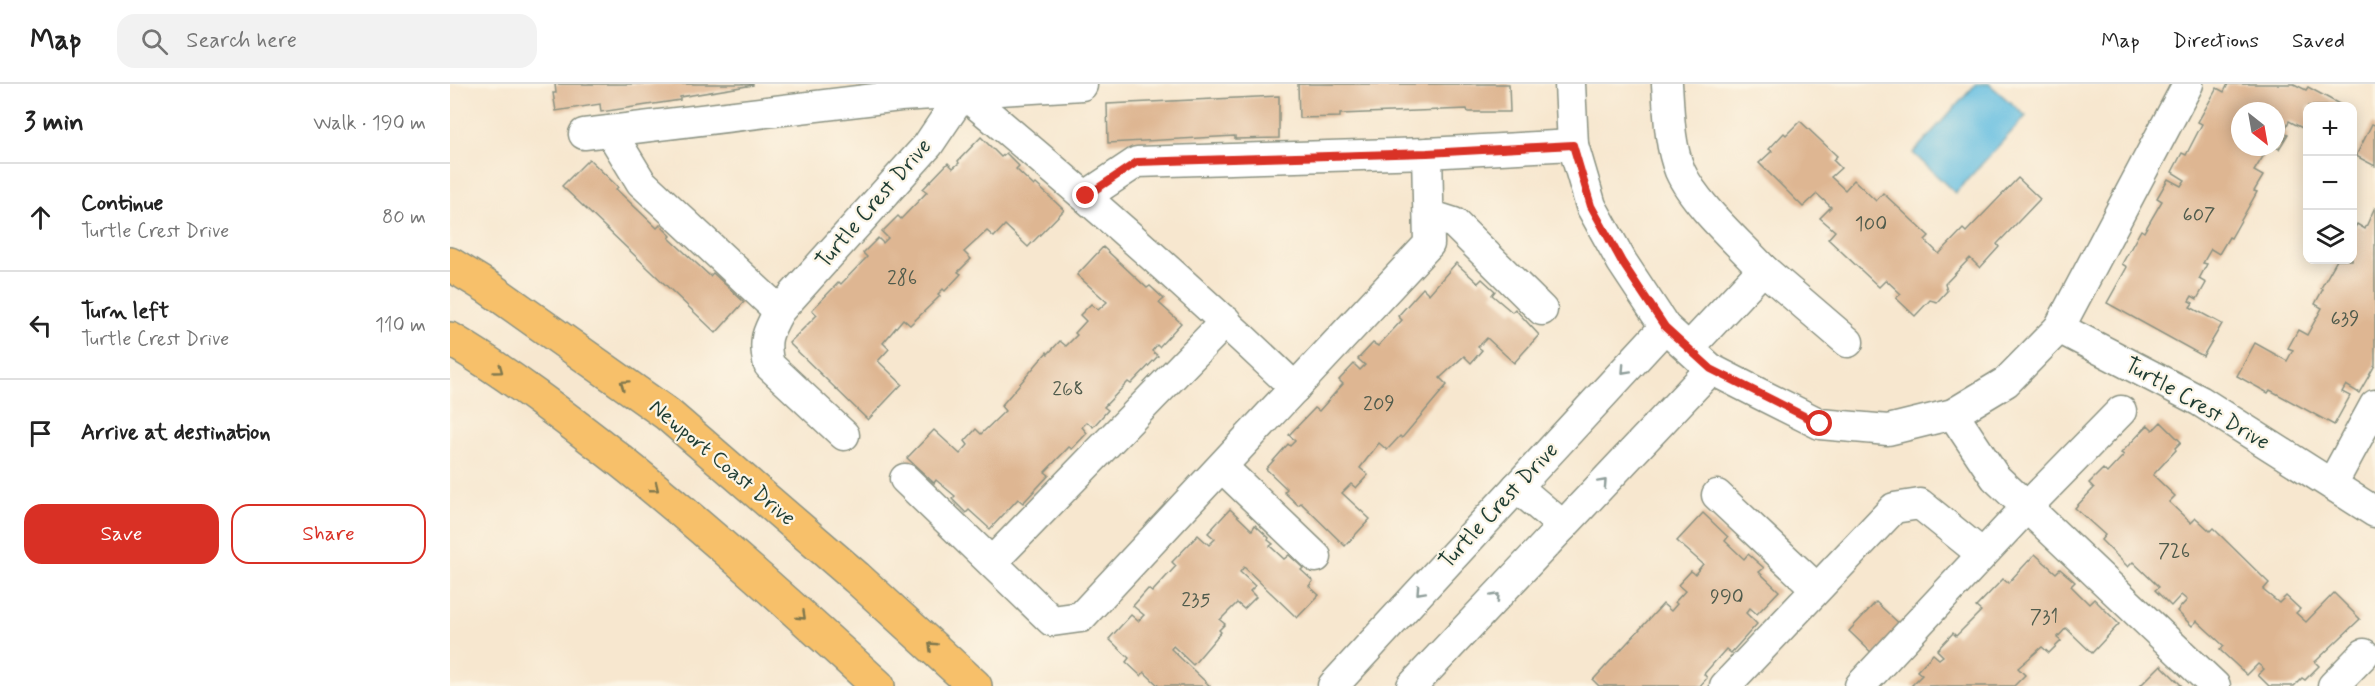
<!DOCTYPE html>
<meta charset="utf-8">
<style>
:root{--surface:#fff;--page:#f2f2f2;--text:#222;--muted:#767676;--line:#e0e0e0;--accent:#d93025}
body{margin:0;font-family:Mynerve,sans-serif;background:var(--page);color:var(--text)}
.controls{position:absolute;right:18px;top:18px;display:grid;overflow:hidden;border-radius:12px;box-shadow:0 3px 15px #0003}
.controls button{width:54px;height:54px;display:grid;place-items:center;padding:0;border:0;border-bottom:2px solid var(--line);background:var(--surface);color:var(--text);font:30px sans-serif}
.compass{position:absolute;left:1781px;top:18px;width:54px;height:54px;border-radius:50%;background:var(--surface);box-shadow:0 3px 15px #0003;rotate:149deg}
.stop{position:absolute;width:18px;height:18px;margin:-14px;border:4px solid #d93025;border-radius:50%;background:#fff}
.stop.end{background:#d93025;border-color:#fff;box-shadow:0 2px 6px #0008}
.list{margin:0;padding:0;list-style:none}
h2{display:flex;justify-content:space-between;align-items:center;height:78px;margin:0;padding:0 24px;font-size:26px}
h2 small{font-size:20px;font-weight:400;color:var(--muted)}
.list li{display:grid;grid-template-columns:39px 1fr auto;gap:18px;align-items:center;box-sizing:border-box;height:108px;padding:0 24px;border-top:2px solid var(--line)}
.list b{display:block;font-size:22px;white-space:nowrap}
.list p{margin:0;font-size:20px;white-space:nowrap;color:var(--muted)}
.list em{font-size:20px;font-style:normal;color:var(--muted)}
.actions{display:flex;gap:12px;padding:18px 24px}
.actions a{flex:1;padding:14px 0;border:2px solid var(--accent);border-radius:18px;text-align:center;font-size:21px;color:var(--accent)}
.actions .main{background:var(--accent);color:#fff}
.icon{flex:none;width:33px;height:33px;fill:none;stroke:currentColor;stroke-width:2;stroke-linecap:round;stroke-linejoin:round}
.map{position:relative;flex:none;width:1925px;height:602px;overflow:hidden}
header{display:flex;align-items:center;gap:36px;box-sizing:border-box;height:84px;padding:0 30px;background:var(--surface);border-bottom:2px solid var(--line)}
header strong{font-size:28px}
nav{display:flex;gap:33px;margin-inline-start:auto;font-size:21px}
.search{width:420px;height:54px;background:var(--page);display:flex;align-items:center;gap:15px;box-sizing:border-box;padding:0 21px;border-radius:18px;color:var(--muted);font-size:22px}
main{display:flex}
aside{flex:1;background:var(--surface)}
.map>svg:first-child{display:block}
.water{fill:#63bee1;stroke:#417e8a;stroke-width:1.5}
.building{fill:#deb692}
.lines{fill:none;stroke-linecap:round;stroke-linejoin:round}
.street-casing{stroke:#8b9282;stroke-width:33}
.primary-casing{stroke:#8b9282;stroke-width:36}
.street{stroke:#fff;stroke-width:30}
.primary{stroke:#f7c06b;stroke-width:33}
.oneway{stroke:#80784d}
.oneway2{stroke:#8f9e9a}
.route{stroke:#d93025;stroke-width:8}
.labels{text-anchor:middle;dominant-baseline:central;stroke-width:4.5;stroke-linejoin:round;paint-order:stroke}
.number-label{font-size:20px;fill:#4f5b4c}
.street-label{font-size:22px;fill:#1f3d34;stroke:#fcf5e5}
</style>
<header>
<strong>Map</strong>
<div class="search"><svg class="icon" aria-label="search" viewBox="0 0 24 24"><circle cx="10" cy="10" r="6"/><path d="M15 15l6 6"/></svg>Search here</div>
<nav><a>Map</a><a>Directions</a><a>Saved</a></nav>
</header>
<main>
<aside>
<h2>3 min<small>Walk · 190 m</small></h2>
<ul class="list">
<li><svg class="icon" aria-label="ahead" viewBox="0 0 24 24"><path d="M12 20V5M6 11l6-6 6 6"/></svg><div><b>Continue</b><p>Turtle Crest Drive</p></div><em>80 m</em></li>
<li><svg class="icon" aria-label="left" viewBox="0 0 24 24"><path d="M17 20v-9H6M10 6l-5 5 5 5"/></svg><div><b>Turn left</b><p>Turtle Crest Drive</p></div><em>110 m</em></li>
<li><svg class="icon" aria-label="arrive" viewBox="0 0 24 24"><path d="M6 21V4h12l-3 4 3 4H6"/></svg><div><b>Arrive at destination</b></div></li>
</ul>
<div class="actions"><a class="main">Save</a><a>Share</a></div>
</aside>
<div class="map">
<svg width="1925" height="602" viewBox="0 0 1925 602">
<rect width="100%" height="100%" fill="#fcf5e5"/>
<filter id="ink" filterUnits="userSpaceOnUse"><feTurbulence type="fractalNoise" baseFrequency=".0167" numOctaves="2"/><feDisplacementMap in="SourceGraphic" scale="12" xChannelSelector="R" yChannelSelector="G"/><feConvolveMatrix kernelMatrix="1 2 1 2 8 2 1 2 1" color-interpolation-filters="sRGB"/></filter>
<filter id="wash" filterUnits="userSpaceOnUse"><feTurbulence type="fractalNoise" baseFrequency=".008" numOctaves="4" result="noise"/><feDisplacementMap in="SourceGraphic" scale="24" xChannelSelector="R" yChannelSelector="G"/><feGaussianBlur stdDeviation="1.35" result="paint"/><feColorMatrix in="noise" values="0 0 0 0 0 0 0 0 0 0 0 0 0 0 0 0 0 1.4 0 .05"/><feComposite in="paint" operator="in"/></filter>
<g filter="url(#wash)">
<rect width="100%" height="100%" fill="#f7e7cf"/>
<polygon class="water" points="1526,0 1539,0 1576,32 1505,109 1463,69"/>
<g id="blocks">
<g class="building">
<polygon points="105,0 303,0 303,1 230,13 230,16 151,28 150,20 106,27 103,9 106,9"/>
<polygon points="848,0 1059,0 1060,28 1018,28 1017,25 890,30 890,33 849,34"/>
<polygon points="1778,0 1844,0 1856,6 1858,3 1891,21 1890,22 1858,22 1858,47 1839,37 1834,48 1838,50 1829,65 1826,63 1826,27 1790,27 1790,63 1819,63 1804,87 1813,92 1804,107 1807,108 1781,154 1779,153 1769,170 1761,165 1753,179 1757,180 1749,195 1756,199 1747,215 1742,212 1739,217 1743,219 1740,223 1772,240 1753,272 1657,219 1677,183 1672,180 1691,146 1694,148 1712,117 1707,114 1718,95 1731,102 1735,96 1722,88 1732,69 1736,71 1752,40 1748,38 1767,4 1774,8"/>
<polygon points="829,12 829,54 785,55 785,52 658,59 657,20"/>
<polygon points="1350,37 1387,72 1383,76 1391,84 1381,93 1395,106 1404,96 1426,117 1433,109 1479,152 1475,156 1489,170 1513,145 1516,148 1568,94 1590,115 1547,160 1549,163 1530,184 1520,174 1495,200 1497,207 1487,218 1480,216 1465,232 1446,214 1451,210 1436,196 1429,203 1378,155 1385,147 1370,134 1381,123 1367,110 1353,123 1309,79 1322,67 1319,65 1334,49 1336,51"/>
<polygon points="1922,40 1925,41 1925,82 1906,72"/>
<polygon points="531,53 551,73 556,69 569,82 566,85 584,102 586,100 614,126 578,163 555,141 544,153 537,147 514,168 521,175 508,188 511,190 495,207 493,205 488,210 490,212 460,241 453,235 433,259 439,265 428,277 452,300 418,336 339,259 367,231 362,226 389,198 391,200 417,173 413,169 428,154 433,159 438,154 432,148 448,132 451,135 477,108 473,105 498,79 503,84 509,79 508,77"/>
<polygon points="139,75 168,103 166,105 207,144 210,141 221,152 219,154 260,192 263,189 294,218 266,249 112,102"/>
<polygon points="1925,123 1925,281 1909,309 1896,301 1892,308 1900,312 1884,341 1820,306 1818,309 1787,292 1805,259 1837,277 1843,266 1838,264 1848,246 1857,251 1872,224 1865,220 1873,205 1871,204 1887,176 1902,176 1902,148 1907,140 1915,145"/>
<polygon points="653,163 697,204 700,202 714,215 709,219 731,239 709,263 707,261 702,267 708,272 681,300 678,298 654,323 658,326 643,343 637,338 632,343 637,349 622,365 619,363 595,388 599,391 573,419 568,415 540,445 519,426 516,429 502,415 505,412 486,396 484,399 457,374 484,346 510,370 518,361 515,357 526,345 531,350 555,327 551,322 597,268 598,270 610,257 616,262 627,251 625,249 636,237 630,231 641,220 648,226 657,218 627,191"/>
<polygon points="1006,179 1028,199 1032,195 1045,207 1042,211 1062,228 1065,225 1089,251 1064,279 1037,254 1028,263 1032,266 1021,279 1014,272 990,294 997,301 952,354 950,352 937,366 929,359 910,384 918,391 906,404 901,400 892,409 920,435 895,462 851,419 848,421 834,408 837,405 816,385 838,360 840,362 845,357 839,351 865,324 869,327 893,300 889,296 904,280 910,286 915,281 908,275 923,259 928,262 952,236 948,232 973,204 979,210"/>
<polygon points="1711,338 1731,358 1725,364 1726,366 1703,391 1725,412 1719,418 1741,439 1746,434 1760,447 1763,444 1819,499 1813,506 1829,519 1836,512 1850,525 1846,529 1856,538 1884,509 1910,535 1865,578 1869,582 1855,596 1852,594 1844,602 1819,602 1808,591 1814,585 1808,580 1797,591 1770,566 1774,562 1747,537 1742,542 1727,527 1737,516 1731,511 1721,522 1705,506 1709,503 1683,478 1678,483 1651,456 1655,451 1625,424 1644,404 1639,399 1653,385 1657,389 1674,371 1671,369 1698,341 1703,346"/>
<polygon points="780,425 802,446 805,441 819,454 818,456 823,460 820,462 834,475 839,471 853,484 851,486 863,497 859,502 869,511 847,534 794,483 790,488 805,502 800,507 806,513 794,525 787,519 770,536 775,540 769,546 771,548 743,581 723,562 721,565 760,602 709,602 694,588 691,592 676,578 679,574 659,555 681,531 688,537 694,531 683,522 698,505 702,508 726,482 722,478 748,451 759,461 765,455 758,449"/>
<polygon points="1253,429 1278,453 1275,457 1294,475 1298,470 1314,484 1309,488 1329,507 1307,530 1300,524 1296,529 1307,540 1281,569 1276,565 1254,590 1257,594 1250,602 1149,602 1143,596 1213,520 1221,527 1227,520 1225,518 1235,507 1228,501 1241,487 1245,490 1253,480 1227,457"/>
<polygon points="1585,470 1606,489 1610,485 1625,498 1621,502 1639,520 1644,515 1669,540 1642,569 1616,544 1607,554 1611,557 1599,569 1592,563 1568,584 1575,591 1564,602 1461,602 1472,591 1467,587 1483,570 1489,575 1493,572 1487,566 1503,549 1506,552 1531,527 1526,523 1553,495 1558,499"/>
<polygon points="1426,518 1453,543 1425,572 1399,547"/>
<polygon points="1711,581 1732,602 1690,602"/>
</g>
</g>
</g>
<g filter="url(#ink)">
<use href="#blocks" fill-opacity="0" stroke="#8b9282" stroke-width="1.5"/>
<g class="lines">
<defs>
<g id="street">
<polyline points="1120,0 1123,61 1141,122 1172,178 1215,243 1261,285 1306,308 1370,340 1438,346 1503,330 1556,298 1609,244 1750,317 1925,428"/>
<path d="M1217,0C1219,28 1219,60 1230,87C1244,119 1288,158 1313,185L1239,264"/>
<polyline points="160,47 191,98 329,227"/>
<polyline points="134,50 450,12 632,1"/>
<polyline points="636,112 687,78 977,69 1123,61"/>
<polyline points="979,131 1004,139 1092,226"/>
<polyline points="1313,185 1398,258"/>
<polyline points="1609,244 1738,0"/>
<polyline points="1503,330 1545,393 1765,602"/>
<path d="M394,351L319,281C313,256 317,249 329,227L478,61L513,9C627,104 738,201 845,304"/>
<polyline points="772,383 866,473"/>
<polyline points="455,395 602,537 631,533 979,160 977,69"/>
<polyline points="1882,400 1925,321"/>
<polyline points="1067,403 1113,442"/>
<polyline points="1267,411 1366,504"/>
<polyline points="542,478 776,237"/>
<polyline points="883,602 1215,243"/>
<polyline points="962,602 1261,285"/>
<polyline points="1275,602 1444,424 1470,420 1532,470"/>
<polyline points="1410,602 1576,424 1671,327"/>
<polyline points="1883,602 1914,570"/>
</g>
<g id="primary">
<polyline points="0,180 39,204 217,330 407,494 525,602"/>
<path d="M0,255C59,290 113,332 167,374C257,446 343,524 428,602"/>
</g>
</defs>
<use href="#street" class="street-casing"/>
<use href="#primary" class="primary-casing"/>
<use href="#street" class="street"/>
<use href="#primary" class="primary"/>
</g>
<defs><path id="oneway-chevron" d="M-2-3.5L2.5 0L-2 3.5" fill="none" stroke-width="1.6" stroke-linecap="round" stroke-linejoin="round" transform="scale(1.5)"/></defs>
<g class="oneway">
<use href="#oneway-chevron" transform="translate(49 286) rotate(36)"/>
<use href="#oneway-chevron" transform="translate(174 300) rotate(-145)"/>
<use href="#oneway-chevron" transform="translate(205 404) rotate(39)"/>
<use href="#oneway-chevron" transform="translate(352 532) rotate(43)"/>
<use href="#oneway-chevron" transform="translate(482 562) rotate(-137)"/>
</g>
<g class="oneway2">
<use href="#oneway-chevron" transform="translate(1175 286) rotate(133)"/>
<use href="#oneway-chevron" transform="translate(1153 399) rotate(-47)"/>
<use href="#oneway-chevron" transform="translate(970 507) rotate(133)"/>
<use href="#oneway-chevron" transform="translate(1046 513) rotate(-47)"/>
</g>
</g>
<g class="lines" filter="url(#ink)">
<polyline class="route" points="636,112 687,78 977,69 1123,61 1141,122 1172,178 1215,243 1261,285 1370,340"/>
</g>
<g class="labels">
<g class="number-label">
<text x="1749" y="131">607</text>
<text x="1421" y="140">100</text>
<text x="452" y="194">286</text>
<text x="1895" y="235">639</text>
<text x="618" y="305">268</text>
<text x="929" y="320">209</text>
<text x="1724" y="467">726</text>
<text x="1277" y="513">990</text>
<text x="746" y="516">235</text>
<text x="1594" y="533">731</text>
</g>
<g class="street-label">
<text transform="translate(424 120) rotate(-49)">Turtle Crest Drive</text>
<text transform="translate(1747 320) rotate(30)">Turtle Crest Drive</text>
<text transform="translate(272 379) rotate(40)">Newport Coast Drive</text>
<text transform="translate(1049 422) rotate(-47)">Turtle Crest Drive</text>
</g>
</g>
</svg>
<div class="controls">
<button>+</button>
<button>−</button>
<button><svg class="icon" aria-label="layers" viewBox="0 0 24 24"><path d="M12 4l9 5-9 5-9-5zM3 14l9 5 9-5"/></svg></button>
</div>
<svg class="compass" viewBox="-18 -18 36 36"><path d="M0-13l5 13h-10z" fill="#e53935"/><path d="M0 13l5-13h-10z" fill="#767676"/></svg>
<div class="stop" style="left:1370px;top:340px"></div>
<div class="stop end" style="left:636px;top:112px"></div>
</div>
</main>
